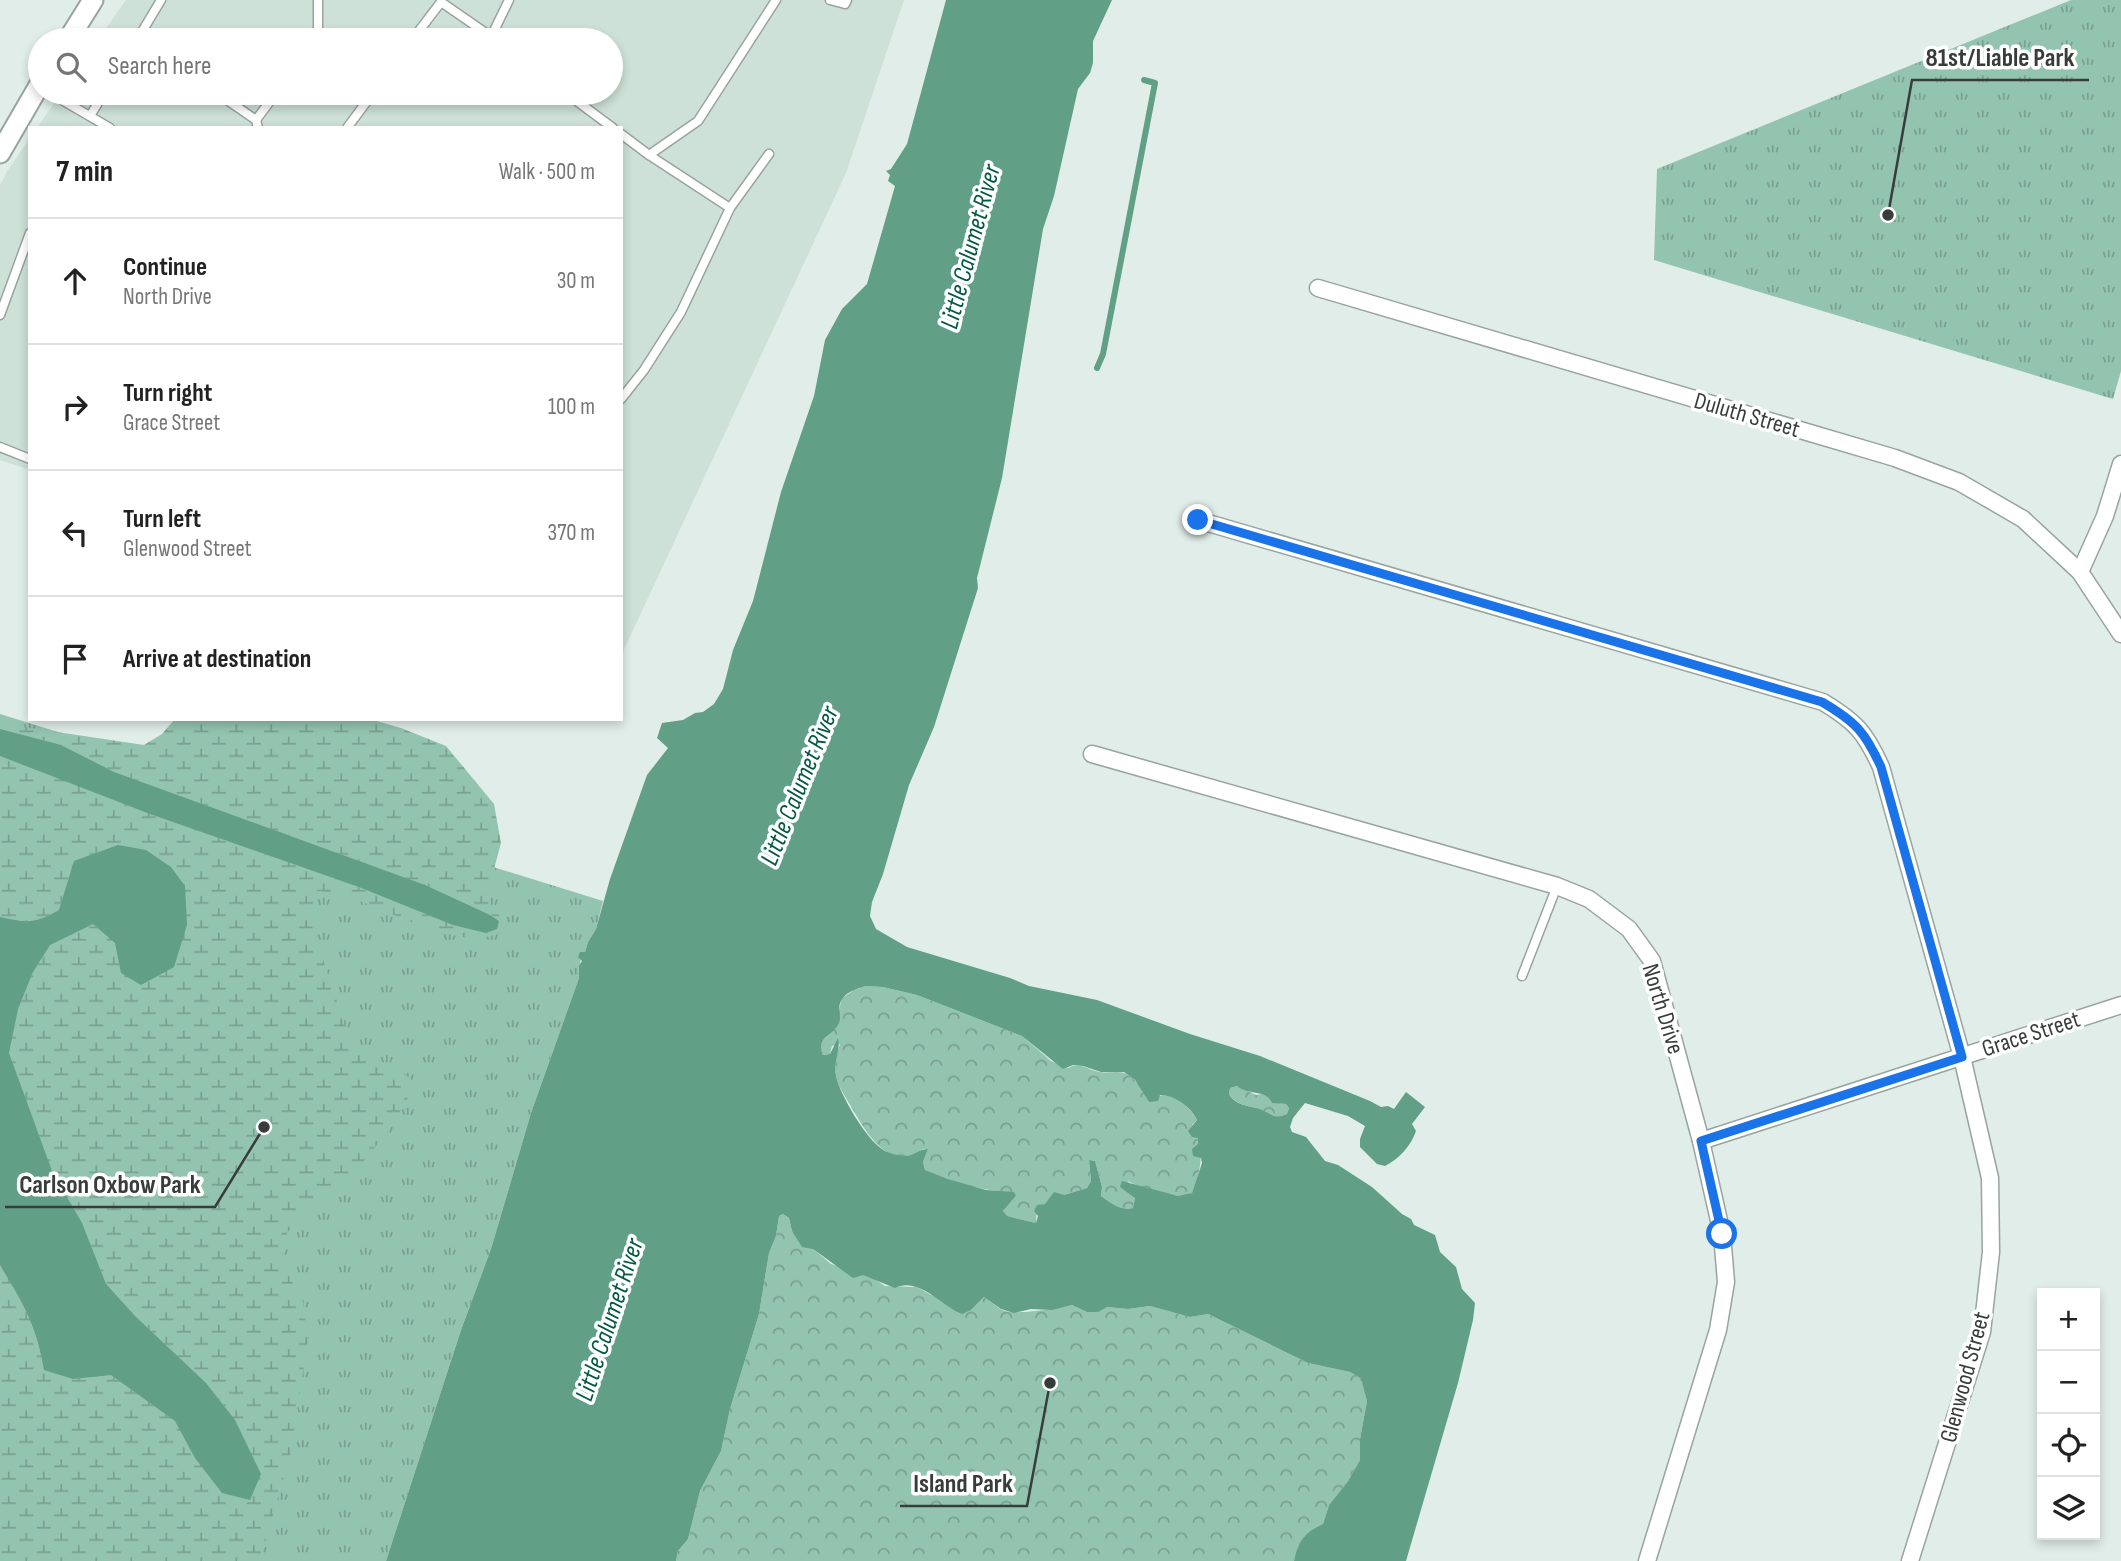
<!DOCTYPE html>
<meta charset="utf-8">
<style>
:root{--surface:#fff;--page:#f2f2f2;--text:#222;--muted:#767676;--line:#e0e0e0}
body{margin:0;font-family:"Sofia Sans Condensed",sans-serif;background:var(--page);color:var(--text)}
.controls{position:absolute;right:21px;bottom:21px;display:grid;overflow:hidden;border-radius:0px;box-shadow:0 4px 10px #0003}
.controls button{width:63px;height:63px;display:grid;place-items:center;padding:0;border:0;border-bottom:2px solid var(--line);background:var(--surface);color:var(--text);font:35px sans-serif}
.stop{position:absolute;width:21px;height:21px;margin:-16px;border:5px solid #1a73e8;border-radius:50%;background:#fff}
.stop.end{background:#1a73e8;border-color:#fff;box-shadow:0 2px 7px #0008}
.list{margin:0;padding:0;list-style:none}
h2{display:flex;justify-content:space-between;align-items:center;height:91px;margin:0;padding:0 28px;font-size:30px}
h2 small{font-size:23px;font-weight:400;color:var(--muted)}
.list li{display:grid;grid-template-columns:46px 1fr auto;gap:21px;align-items:center;box-sizing:border-box;height:126px;padding:0 28px;border-top:2px solid var(--line)}
.list b{display:block;font-size:26px;white-space:nowrap}
.list p{margin:0;font-size:23px;white-space:nowrap;color:var(--muted)}
.list em{font-size:23px;font-style:normal;color:var(--muted)}
.icon{flex:none;width:38px;height:38px;fill:none;stroke:currentColor;stroke-width:2;stroke-linecap:round;stroke-linejoin:round}
.map{position:relative;flex:none;width:2121px;height:1561px;overflow:hidden}
.search{position:absolute;background:var(--surface);box-shadow:0 4px 10px #0003;left:28px;top:28px;width:595px;height:77px;display:flex;align-items:center;gap:18px;box-sizing:border-box;padding:0 24px;border-radius:38px;color:var(--muted);font-size:26px}
.panel{position:absolute;background:var(--surface);box-shadow:0 4px 10px #0003;left:28px;top:126px;width:595px;height:595px;border-radius:0px}
.map>svg:first-child{display:block}
.built{fill:#cde1d8}
.grass{fill:url(#grass-tufts)}
.forest{fill:url(#forest-crowns)}
.wetland{fill:url(#wetland-marsh)}
.water{fill:#619f87;fill-rule:evenodd}
.lines{fill:none;stroke-linecap:round;stroke-linejoin:round}
.stream{stroke:#619f87;stroke-width:6}
.service-casing{stroke:#98a49f;stroke-width:11}
.minor-casing{stroke:#98a49f;stroke-width:19}
.tertiary-casing{stroke:#98a49f;stroke-width:23}
.service{stroke:#fff;stroke-width:8}
.minor{stroke:#fff;stroke-width:16}
.tertiary{stroke:#fff;stroke-width:19}
.route{stroke:#1a73e8;stroke-width:9}
.labels{text-anchor:middle;dominant-baseline:central;stroke-width:7;stroke-linejoin:round;paint-order:stroke}
.street-label{font-size:24px;fill:#383d3b;stroke:#fff}
.water-label{font-size:26px;font-style:italic;fill:#035942;stroke:#fff}
.leader{fill:none;stroke:#383d3b;stroke-width:2.5}
.callout-dot{fill:#383d3b;stroke:#fff;stroke-width:2.5}
.callout-label{font-size:26px;text-anchor:middle;font-weight:bold;fill:#383d3b;stroke:#fff;stroke-width:7;stroke-linejoin:round;paint-order:stroke}
</style>
<div class="map">
<svg width="2121" height="1561" viewBox="0 0 2121 1561">
<defs>
<pattern id="grass-tufts" width="24" height="20" patternUnits="userSpaceOnUse" patternTransform="scale(1.75)"><rect width="24" height="20" fill="#93c4b0"/><path d="M3 7l-1-3M5 7V3M7 7l1-3M15 17l-1-3M17 17v-4M19 17l1-3" fill="none" stroke="#79a090"/></pattern>
<pattern id="forest-crowns" width="20" height="18" patternUnits="userSpaceOnUse" patternTransform="scale(1.75)"><rect width="20" height="18" fill="#93c4b0"/><path d="M2 6a3 3 0 1 1 6 0M12 15a3 3 0 1 1 6 0" fill="none" stroke="#79a090"/></pattern>
<pattern id="wetland-marsh" width="20" height="14" patternUnits="userSpaceOnUse" patternTransform="scale(1.75)"><rect width="20" height="14" fill="#93c4b0"/><path d="M1 5h8M5 5V1M11 12h8M15 12V8" fill="none" stroke="#79a090"/></pattern>
</defs>
<rect width="100%" height="100%" fill="#e0ede8"/>
<g class="built">
<polygon points="126,0 904,0 846,173 621,656 621,128 37,128 61,93 611,93 611,40 98,40"/>
<polygon points="30,138 30,470 0,460 0,185 8,170"/>
</g>
<g class="grass">
<polygon points="2071,0 2121,0 2121,371 2113,399 1654,260 1657,169"/>
<path d="M0,714L603,901L596,929L588,942L585,952H580C582,961 579,968 579,978L531,1113L491,1249L461,1330L386,1561H0Z"/>
</g>
<g class="forest">
<path d="M865,986L883,987L917,995L1022,1036L1051,1061L1068,1068C1079,1061 1088,1070 1100,1072C1110,1074 1120,1069 1128,1075C1138,1081 1143,1092 1149,1102C1152,1100 1155,1097 1159,1096C1173,1091 1192,1109 1197,1120L1192,1125C1205,1151 1202,1167 1192,1193C1188,1194 1184,1196 1180,1196C1172,1196 1135,1186 1128,1181L1135,1198L1133,1208C1120,1211 1111,1203 1101,1196L1102,1187L1095,1161L1089,1160L1091,1181L1087,1188L1051,1199L1045,1204L1037,1206L1036,1223L1006,1216L1003,1211L1016,1196C1005,1191 995,1191 984,1189C963,1185 944,1178 925,1170L923,1162L928,1149H923C890,1173 867,1134 853,1110C847,1099 839,1089 836,1076C834,1065 836,1055 840,1044L832,1046L830,1054L822,1055C816,1038 830,1039 835,1027C839,1018 839,1007 842,998L854,990Z"/>
<path d="M1237,1086L1256,1095L1263,1094L1281,1104H1286L1289,1108L1287,1114C1274,1120 1271,1113 1260,1109C1247,1105 1237,1106 1229,1094L1230,1088Z"/>
<path d="M783,1214L789,1218L792,1231L831,1264L873,1278L885,1286L917,1287L931,1295L971,1310L984,1297C990,1300 995,1306 1002,1310C1015,1316 1058,1308 1072,1305L1087,1312L1107,1307L1128,1309L1150,1306L1190,1317L1208,1314L1308,1363L1350,1372L1362,1378L1367,1401L1360,1439V1460L1348,1481L1329,1505L1323,1524C1305,1532 1298,1542 1294,1561H676L678,1551L688,1539L700,1491L721,1451L730,1409L759,1314L769,1253L776,1236L779,1216Z"/>
</g>
<path class="wetland" d="M175,719H370L401,728L446,746L494,804L501,843L490,884L491,908L504,920L499,933C449,955 372,894 317,891L309,917L349,1038L364,1058L404,1073L413,1082L408,1098L390,1128L359,1167L346,1175L329,1194L303,1213L287,1233L281,1261L303,1302L308,1339L291,1452L260,1561H0V1265C24,1304 37,1324 44,1370L73,1379L111,1375L175,1421L195,1458L235,1420L206,1383L135,1316L106,1284L82,1223L52,1171L9,1053L18,1009L33,972L50,945L93,924L115,943L121,973L171,867C127,837 121,844 74,861L59,910C35,924 27,923 0,917V756C113,799 227,841 341,881C390,898 436,921 486,933L499,921L425,885L114,772L61,745L0,729V720L17,726L144,745L162,734Z"/>
<g class="water">
<path d="M946,0H1112L1093,41V63L1090,73L1078,89L1054,196L1043,229L1002,478L977,578L978,588L934,727L909,785L883,874L872,902L870,916L876,929L907,947L1010,978L1029,986L1097,1000L1190,1034L1260,1056L1370,1101L1381,1107L1388,1106L1394,1109L1406,1092L1425,1107L1412,1124L1416,1131C1411,1146 1399,1159 1385,1166L1377,1164L1360,1147V1139L1365,1126L1348,1116L1305,1103L1293,1118L1290,1127L1292,1132L1306,1137L1325,1161L1338,1165L1372,1187L1402,1214L1411,1219L1414,1225L1435,1235L1440,1252L1456,1267L1462,1289L1475,1303L1473,1320L1458,1383L1406,1561H1294C1298,1541 1305,1532 1323,1524L1329,1505L1348,1481L1360,1460V1439L1367,1401L1361,1378L1350,1372L1308,1363L1208,1314L1190,1317L1150,1306L1128,1309L1107,1307L1098,1312H1087L1072,1305L1052,1310L1031,1309L1014,1313L1001,1309L984,1297L971,1310L962,1314C942,1306 918,1276 895,1288L863,1275L853,1278L813,1249L802,1247L792,1231L789,1218L783,1214L779,1216L776,1236L769,1253L759,1314L730,1409L721,1451L700,1491L688,1539L678,1551L676,1561H386L461,1330L491,1249L531,1113L579,978V966L582,961L578,957L580,952H585L588,942L596,929L610,879L647,775L668,748L657,738L662,723L683,720L695,713L703,712L714,704L723,689L733,650L753,601L781,492L814,396L825,340L842,309L867,284L895,186L888,181L890,175L886,171L891,169L907,144ZM865,986L883,987L917,995L1022,1036L1063,1069L1073,1065L1083,1066L1101,1072H1124L1135,1080L1149,1102L1158,1101L1160,1095C1175,1095 1191,1107 1197,1120L1188,1131L1192,1137L1198,1138V1144L1192,1149L1193,1156L1201,1158L1202,1163L1192,1193L1178,1196L1122,1181L1120,1187L1135,1198L1133,1208C1120,1211 1111,1203 1101,1196L1102,1187L1095,1161L1089,1160L1091,1181L1087,1188L1064,1195L1054,1192L1045,1204L1037,1205L1034,1211L1038,1216L1036,1223L1007,1216L1003,1211L1016,1196L1014,1192L986,1190L948,1179L925,1170L923,1162L928,1149C918,1149 914,1157 903,1156C897,1155 887,1153 882,1149C866,1139 840,1095 836,1076C833,1062 841,1050 838,1038L830,1054L823,1055C815,1037 833,1037 839,1023C842,1015 837,1008 841,1001C845,992 857,989 865,986ZM1237,1086C1249,1096 1266,1089 1272,1103L1286,1104L1289,1108L1287,1114C1274,1120 1271,1113 1260,1109C1247,1105 1236,1106 1229,1094L1230,1088Z"/>
<polygon points="0,729 61,745 114,772 425,885 490,915 499,921 497,929 486,933 453,925 359,887 150,814 0,756"/>
<path d="M118,845L146,850L171,867L185,886L187,925L174,967L141,985L121,973L115,943L93,924L50,945L33,972L18,1009L9,1053L52,1171L82,1223L106,1284L135,1316L206,1383L235,1420L261,1474L250,1500L222,1493L195,1458L175,1421L111,1375L73,1379L44,1370C37,1326 23,1303 0,1265V917C27,923 35,924 59,910L74,861Z"/>
</g>
<g class="lines">
<polyline class="stream" points="1097,368 1103,354 1155,83 1144,80"/>
<defs>
<g id="service">
<polyline points="830,0 845,4 847,0"/>
<polyline points="491,37 509,0"/>
<polyline points="137,40 161,0"/>
<polyline points="315,40 318,36 318,0"/>
<polyline points="412,40 441,2 496,40"/>
<polyline points="50,93 110,128"/>
<polyline points="217,93 256,120 258,128"/>
<polyline points="566,93 613,128"/>
<polyline points="90,116 104,93"/>
<polyline points="256,120 276,93"/>
<polyline points="347,128 373,93"/>
<polyline points="621,134 649,155 698,121 776,0"/>
<polyline points="649,155 730,208"/>
<polyline points="0,315 30,233"/>
<polyline points="621,399 644,370 681,312 730,208 769,154"/>
<polyline points="0,447 30,459"/>
<polyline points="1522,976 1557,886"/>
</g>
<g id="minor">
<polyline points="1318,288 1895,458 1959,482 2023,519 2080,572 2121,634"/>
<path d="M1198,520L1823,702C1856,722 1865,732 1881,767L1962,1057L1990,1178L1991,1252L1982,1332L1910,1561"/>
<polyline points="2080,572 2105,516 2121,464"/>
<polyline points="1092,754 1557,886 1589,899 1629,929 1652,961 1701,1141 1722,1234 1726,1282 1718,1330 1647,1561"/>
<polyline points="1701,1141 2121,1005"/>
</g>
<g id="tertiary">
<polyline points="68,40 93,0"/>
<polyline points="0,153 40,84"/>
</g>
</defs>
<use href="#service" class="service-casing"/>
<use href="#minor" class="minor-casing"/>
<use href="#tertiary" class="tertiary-casing"/>
<use href="#service" class="service"/>
<use href="#minor" class="minor"/>
<use href="#tertiary" class="tertiary"/>
</g>
<g class="lines">
<path class="route" d="M1198,520L1822,702C1856,722 1865,732 1881,767L1962,1057L1701,1141L1722,1234"/>
</g>
<g class="labels">
<g class="street-label">
<text transform="translate(1747 415) rotate(16)">Duluth Street</text>
<text transform="translate(1663 1009) rotate(73)">North Drive</text>
<text transform="translate(2031 1034) rotate(-18)">Grace Street</text>
<text transform="translate(1965 1377) rotate(-75)">Glenwood Street</text>
</g>
<g class="water-label">
<text transform="translate(971 247) rotate(-75)">Little Calumet River</text>
<text transform="translate(800 786) rotate(-68)">Little Calumet River</text>
<text transform="translate(610 1320) rotate(-72)">Little Calumet River</text>
</g>
</g>
<path class="leader" d="M1888 215L1912 80H2089M264 1127L215 1207H5M1050 1383L1027 1506H900"/>
<g class="callout-dot">
<circle cx="1888" cy="215" r="7"/>
<circle cx="264" cy="1127" r="7"/>
<circle cx="1050" cy="1383" r="7"/>
</g>
<g class="callout-label">
<text x="2000" y="66">81st/Liable Park</text>
<text x="110" y="1193">Carlson Oxbow Park</text>
<text x="963" y="1492">Island Park</text>
</g>
</svg>
<div class="controls">
<button>+</button>
<button>−</button>
<button><svg class="icon" aria-label="locate" viewBox="0 0 24 24"><circle cx="12" cy="12" r="6"/><path d="M12 2v4M12 18v4M2 12h4M18 12h4"/></svg></button>
<button><svg class="icon" aria-label="layers" viewBox="0 0 24 24"><path d="M12 4l9 5-9 5-9-5zM3 14l9 5 9-5"/></svg></button>
</div>
<div class="stop" style="left:1722px;top:1234px"></div>
<div class="stop end" style="left:1198px;top:520px"></div>
<div class="search"><svg class="icon" aria-label="search" viewBox="0 0 24 24"><circle cx="10" cy="10" r="6"/><path d="M15 15l6 6"/></svg>Search here</div>
<section class="panel">
<h2>7 min<small>Walk · 500 m</small></h2>
<ul class="list">
<li><svg class="icon" aria-label="ahead" viewBox="0 0 24 24"><path d="M12 20V5M6 11l6-6 6 6"/></svg><div><b>Continue</b><p>North Drive</p></div><em>30 m</em></li>
<li><svg class="icon" aria-label="right" viewBox="0 0 24 24"><path d="M7 20v-9h11M14 6l5 5-5 5"/></svg><div><b>Turn right</b><p>Grace Street</p></div><em>100 m</em></li>
<li><svg class="icon" aria-label="left" viewBox="0 0 24 24"><path d="M17 20v-9H6M10 6l-5 5 5 5"/></svg><div><b>Turn left</b><p>Glenwood Street</p></div><em>370 m</em></li>
<li><svg class="icon" aria-label="arrive" viewBox="0 0 24 24"><path d="M6 21V4h12l-3 4 3 4H6"/></svg><div><b>Arrive at destination</b></div></li>
</ul>
</section>
</div>
